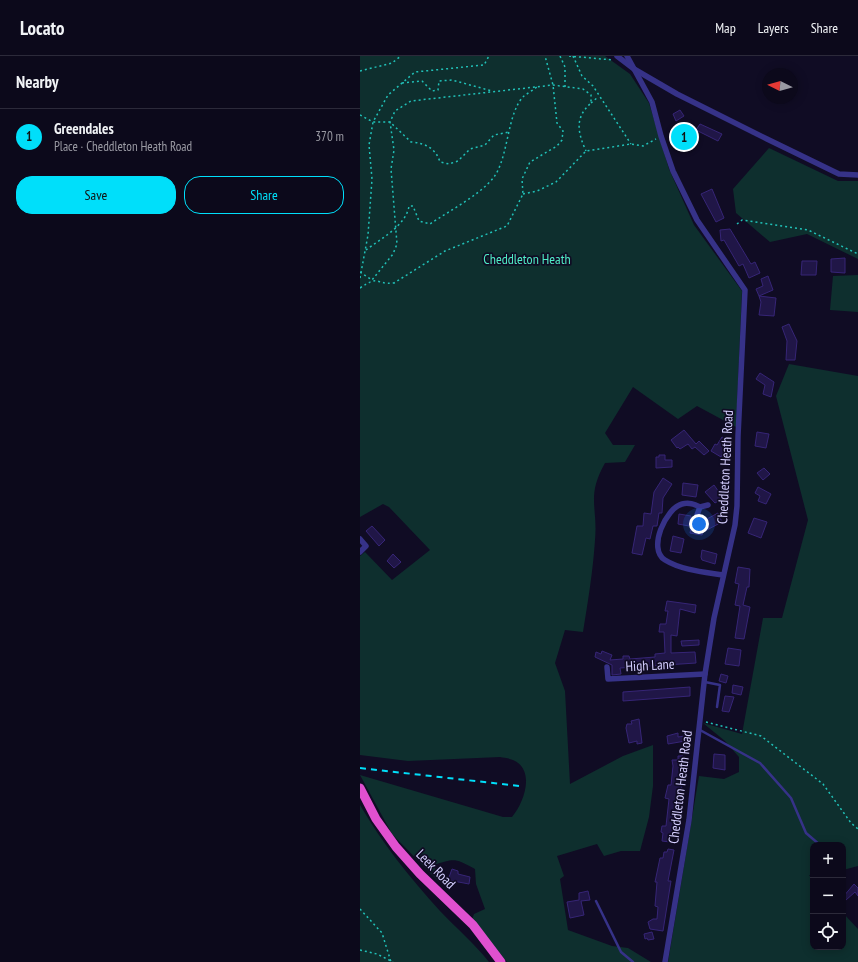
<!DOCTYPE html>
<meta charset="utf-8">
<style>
:root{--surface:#0c091b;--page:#1a1728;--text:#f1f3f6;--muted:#9a9aa3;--line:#2c2a3a;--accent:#00dffa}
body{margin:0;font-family:"PT Sans Narrow",sans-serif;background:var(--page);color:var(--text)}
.controls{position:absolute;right:12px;bottom:12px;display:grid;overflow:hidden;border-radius:8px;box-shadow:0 2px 10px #0003}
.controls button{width:36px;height:36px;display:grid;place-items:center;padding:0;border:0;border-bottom:1px solid var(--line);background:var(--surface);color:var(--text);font:20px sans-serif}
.compass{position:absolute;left:402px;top:12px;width:36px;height:36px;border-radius:50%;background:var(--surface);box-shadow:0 2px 10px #0003;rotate:275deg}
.you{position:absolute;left:339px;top:468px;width:14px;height:14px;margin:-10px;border:3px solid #fff;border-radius:50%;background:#1a73e8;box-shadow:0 0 0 6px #1a73e833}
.badge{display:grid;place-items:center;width:26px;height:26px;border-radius:50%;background:var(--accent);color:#111;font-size:13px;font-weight:700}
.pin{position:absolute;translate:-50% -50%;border:2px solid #fff;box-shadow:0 1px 4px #0006}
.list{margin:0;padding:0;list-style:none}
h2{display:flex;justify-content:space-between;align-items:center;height:52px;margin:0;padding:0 16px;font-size:17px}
h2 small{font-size:13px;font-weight:400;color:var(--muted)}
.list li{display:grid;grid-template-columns:26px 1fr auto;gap:12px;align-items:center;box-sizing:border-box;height:56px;padding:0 16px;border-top:1px solid var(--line)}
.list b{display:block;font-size:15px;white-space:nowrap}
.list p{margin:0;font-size:13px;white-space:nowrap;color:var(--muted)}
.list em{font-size:13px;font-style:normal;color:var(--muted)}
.actions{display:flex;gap:8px;padding:12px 16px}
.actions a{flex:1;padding:9px 0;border:1px solid var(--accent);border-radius:16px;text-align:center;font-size:14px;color:var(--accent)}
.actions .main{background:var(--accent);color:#111}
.icon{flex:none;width:22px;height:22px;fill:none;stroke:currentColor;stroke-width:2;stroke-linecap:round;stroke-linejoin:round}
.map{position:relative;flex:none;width:498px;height:906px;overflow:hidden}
header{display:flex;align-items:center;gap:24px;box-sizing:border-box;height:56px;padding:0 20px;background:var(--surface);border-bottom:1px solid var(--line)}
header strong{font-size:19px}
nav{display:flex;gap:22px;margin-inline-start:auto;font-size:14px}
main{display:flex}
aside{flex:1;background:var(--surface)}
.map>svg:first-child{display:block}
.green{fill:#0e2f2e}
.building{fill:#201647;stroke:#362576}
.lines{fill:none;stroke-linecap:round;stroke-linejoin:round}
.path{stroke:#21c1b8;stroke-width:1.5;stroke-dasharray:2 3;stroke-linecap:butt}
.service{stroke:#363288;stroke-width:2.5}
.minor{stroke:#363288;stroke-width:5.5}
.trunk{stroke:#e050cf;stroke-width:9}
.rail{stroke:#00dffa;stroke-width:2;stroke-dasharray:6 5;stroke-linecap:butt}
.labels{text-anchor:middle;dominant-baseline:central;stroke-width:3.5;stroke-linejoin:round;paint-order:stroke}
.park-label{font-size:14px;fill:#4fecc6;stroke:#100c24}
.street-label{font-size:14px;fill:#d5cfff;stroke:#100c24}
</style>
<header>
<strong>Locato</strong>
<nav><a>Map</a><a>Layers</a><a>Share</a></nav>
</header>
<main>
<aside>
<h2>Nearby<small></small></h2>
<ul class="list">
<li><span class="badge">1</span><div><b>Greendales</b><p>Place · Cheddleton Heath Road</p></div><em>370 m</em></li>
</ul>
<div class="actions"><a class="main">Save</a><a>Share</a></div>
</aside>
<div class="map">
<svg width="498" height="906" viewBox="0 0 498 906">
<rect width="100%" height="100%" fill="#100c24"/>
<g class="green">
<path d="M0,0H245L270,18L289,47L309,113L334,169L382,235L376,371L337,350L318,363L273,331L245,377L253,389H275L265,406L245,407C226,441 238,450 235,484C233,515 228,545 223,576L205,574L195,607L205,635L210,728L263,700L293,689V730L289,761L280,795H261L244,800L237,788L197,800L204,820L200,823L208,874L252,890L268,892L291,906H147L112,864L114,858L125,853L116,828L115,813C93,801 95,803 73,809L77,815L79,826L32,778L0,719L143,761H152C164,747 176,714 153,704C149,702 144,702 140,701L48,705L0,699V500L5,496L32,524L70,494L29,451L23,448L0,461Z"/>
<polygon points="409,92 478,125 498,125 498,203 447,178 410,186 376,157 373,133"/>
<polygon points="498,219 498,256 470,254 473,220"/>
<polygon points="429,308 498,320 498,810 483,814 483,789 453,789 453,819 449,819 453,824 453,891 483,891 483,857 498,873 498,906 308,906 339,720 364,723 379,716 379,701 365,685 343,667 382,678 403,562 422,562 448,464 416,340"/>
<path d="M0,749C22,787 50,822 80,855C96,872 114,887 129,906H0Z"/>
</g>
<g class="building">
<polygon points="320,54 324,60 316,65 313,58"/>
<polygon points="340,68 362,78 358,85 336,74"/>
<polygon points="324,71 334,74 331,83 325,92 315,88 318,77 321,78"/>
<polygon points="352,133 364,162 356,166 341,138"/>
<polygon points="370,173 391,208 395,206 400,217 389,222 383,208 379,210 364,184 361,185 360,174"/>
<polygon points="485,202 485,217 471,216 471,203"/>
<polygon points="442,205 457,205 456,219 441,219"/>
<polygon points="408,220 413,234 399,240 396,233 403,230 401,223"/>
<polygon points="399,240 416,242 414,260 399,259 401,246"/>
<polygon points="429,268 437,285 435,304 426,304 427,285 422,271"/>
<polygon points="400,317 414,326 411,341 403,338 405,329 396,323"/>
<polygon points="324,374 336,388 339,385 349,395 344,399 335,391 332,393 328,388 320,393 318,391 317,392 311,384"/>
<polygon points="397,376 409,378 406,392 395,390"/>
<polygon points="362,381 369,385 361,401 351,395 355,388 357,389"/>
<polygon points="299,399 305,399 305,404 312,404 312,411 296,412 296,401 299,401"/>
<polygon points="404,412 410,418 403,424 397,417"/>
<polygon points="303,422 312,428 303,442 302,457 299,457 297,470 293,470 290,483 286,482 282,499 272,497 277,470 283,470 284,457 291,458 294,436"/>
<polygon points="323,427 338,429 336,441 322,439"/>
<polygon points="354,429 363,442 355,447 345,436"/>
<polygon points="398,431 411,438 406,448 398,445 400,440 395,437"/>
<polygon points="358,457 362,466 343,476 342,479 330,477 332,467 348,470 345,464"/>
<polygon points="319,458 331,460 329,470 318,468"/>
<polygon points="394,462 407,466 401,482 388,477"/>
<polygon points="12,470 25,484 19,490 6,475"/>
<polygon points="313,480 324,483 321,497 310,495"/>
<polygon points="342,494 357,498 355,508 342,504 341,501"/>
<polygon points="33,498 41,506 34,512 27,505"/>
<polygon points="378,511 390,513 389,531 387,531 383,549 390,551 384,583 375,582 380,550 375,549 379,528 375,527"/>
<polygon points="307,545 336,549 335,557 320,553 317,580 311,579 311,597 335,596 336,607 260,612 261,618 252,619 252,609 235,601 236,596 241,598 242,595 252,599 250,604 263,603 263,600 269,600 270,603 295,601 295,598 305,597 304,576 299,576 300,568 306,568 308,555 305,555"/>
<polygon points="339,584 339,589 322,590 321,585"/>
<polygon points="368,592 381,594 379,610 365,608"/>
<polygon points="361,618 368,620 366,627 359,625"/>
<polygon points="373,629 383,631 381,639 372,637"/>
<polygon points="330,631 330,640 263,645 263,636"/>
<polygon points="365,640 374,641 369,656 362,655"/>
<polygon points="279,663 282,687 277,688 277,685 269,687 266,672 267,668 272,668 271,665"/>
<polygon points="318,677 318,681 331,679 331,684 308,688 307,680"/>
<polygon points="354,698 365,699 365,714 353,712"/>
<polygon points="318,700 323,700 323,721 317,768 313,768 310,786 302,785 303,777 301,776 302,770 306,770 309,743 305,742 308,729 311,729 313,710 312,704 318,704"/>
<polygon points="308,793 314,794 308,825 311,825 303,875 290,873 288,866 293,863 297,863 298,851 295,850 297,826 295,826 300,802 303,802 304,796 307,796"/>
<polygon points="92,813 98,815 98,818 110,821 109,828 88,824"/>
<polygon points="494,828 498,832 498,840 495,836 486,844 483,841"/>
<polygon points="228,835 230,844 221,845 224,859 210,862 207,846 219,844 219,837"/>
<polygon points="292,876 294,883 288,884 287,882 285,883 284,878"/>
</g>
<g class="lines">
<g class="path">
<polyline points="200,0 205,11 205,31"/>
<polyline points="209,0 253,4"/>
<polyline points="213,0 222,20 233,30 271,88"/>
<polyline points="0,15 32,7 41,0"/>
<polyline points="42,27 62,25 72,35 78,34 79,25 92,24 132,35"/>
<polyline points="231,47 238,41"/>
<path d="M0,59L13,66H30L51,86C66,87 76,93 80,106L89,108L98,105L110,93L125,89L134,79L149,76"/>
<polyline points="163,138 177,135 196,126 226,95 271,88 283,90 296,83"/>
<polyline points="377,168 382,164 448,174 498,198"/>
<path d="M6,194C20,183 46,170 49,150H53L59,165L70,168C89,155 120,139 134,121C149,100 147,56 164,40C168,37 173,34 177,31"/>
<path d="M0,216L12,224L33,198L37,188L31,113L34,94L30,66L35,55L51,45L193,29L223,33L231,39V47C214,62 218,77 226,95"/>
<polyline points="0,222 8,179 12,123 9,89 13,66 28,39 55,16 124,9 129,0"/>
<path d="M0,232C21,218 14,229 34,227L85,195L147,170L163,138L162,123L170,106L197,90L202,84L203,75L197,67L193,29L185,0"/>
<polyline points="346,666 401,680 463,728 491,767 498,773"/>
<polyline points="0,853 22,877 31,906"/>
<polyline points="0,894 17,898 33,906"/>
</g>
<g class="service">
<polyline points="345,626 360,629 357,651"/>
<polyline points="340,674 400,707 431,742 446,777 460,789"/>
<polyline points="236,845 261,896 273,906"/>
</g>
<g class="minor">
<polyline points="257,0 274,13 317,38 407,83 479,118 498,119"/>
<polyline points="267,0 292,46 301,80 313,115 337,164 385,234 378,380 377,450 375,469 354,562 345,618 329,764 305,906"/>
<path d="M340,451C334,448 329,446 322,448C306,452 287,493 305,504C321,514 344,516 363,519"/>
<polyline points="337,459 340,451 348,449"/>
<polyline points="0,483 6,490 0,496"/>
<polyline points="247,611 248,623 345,618"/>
</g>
<polyline class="trunk" points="0,732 16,763 36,791 60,818 113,869 141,906"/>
<polyline class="rail" points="0,712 159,730"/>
</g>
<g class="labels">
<g class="park-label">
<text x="167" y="203">Cheddleton Heath</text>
</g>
<g class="street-label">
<text transform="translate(365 411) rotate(-87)">Cheddleton Heath Road</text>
<text transform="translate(290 609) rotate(-3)">High Lane</text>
<text transform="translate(320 731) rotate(-83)">Cheddleton Heath Road</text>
<text transform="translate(76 813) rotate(45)">Leek Road</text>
</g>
</g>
</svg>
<div class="controls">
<button>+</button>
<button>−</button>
<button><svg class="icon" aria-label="locate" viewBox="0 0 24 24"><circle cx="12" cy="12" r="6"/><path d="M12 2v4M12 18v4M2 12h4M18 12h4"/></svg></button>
</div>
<svg class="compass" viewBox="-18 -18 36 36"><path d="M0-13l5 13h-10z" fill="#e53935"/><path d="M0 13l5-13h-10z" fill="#9a9aa3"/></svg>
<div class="you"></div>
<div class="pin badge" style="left:324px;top:81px">1</div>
</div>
</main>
